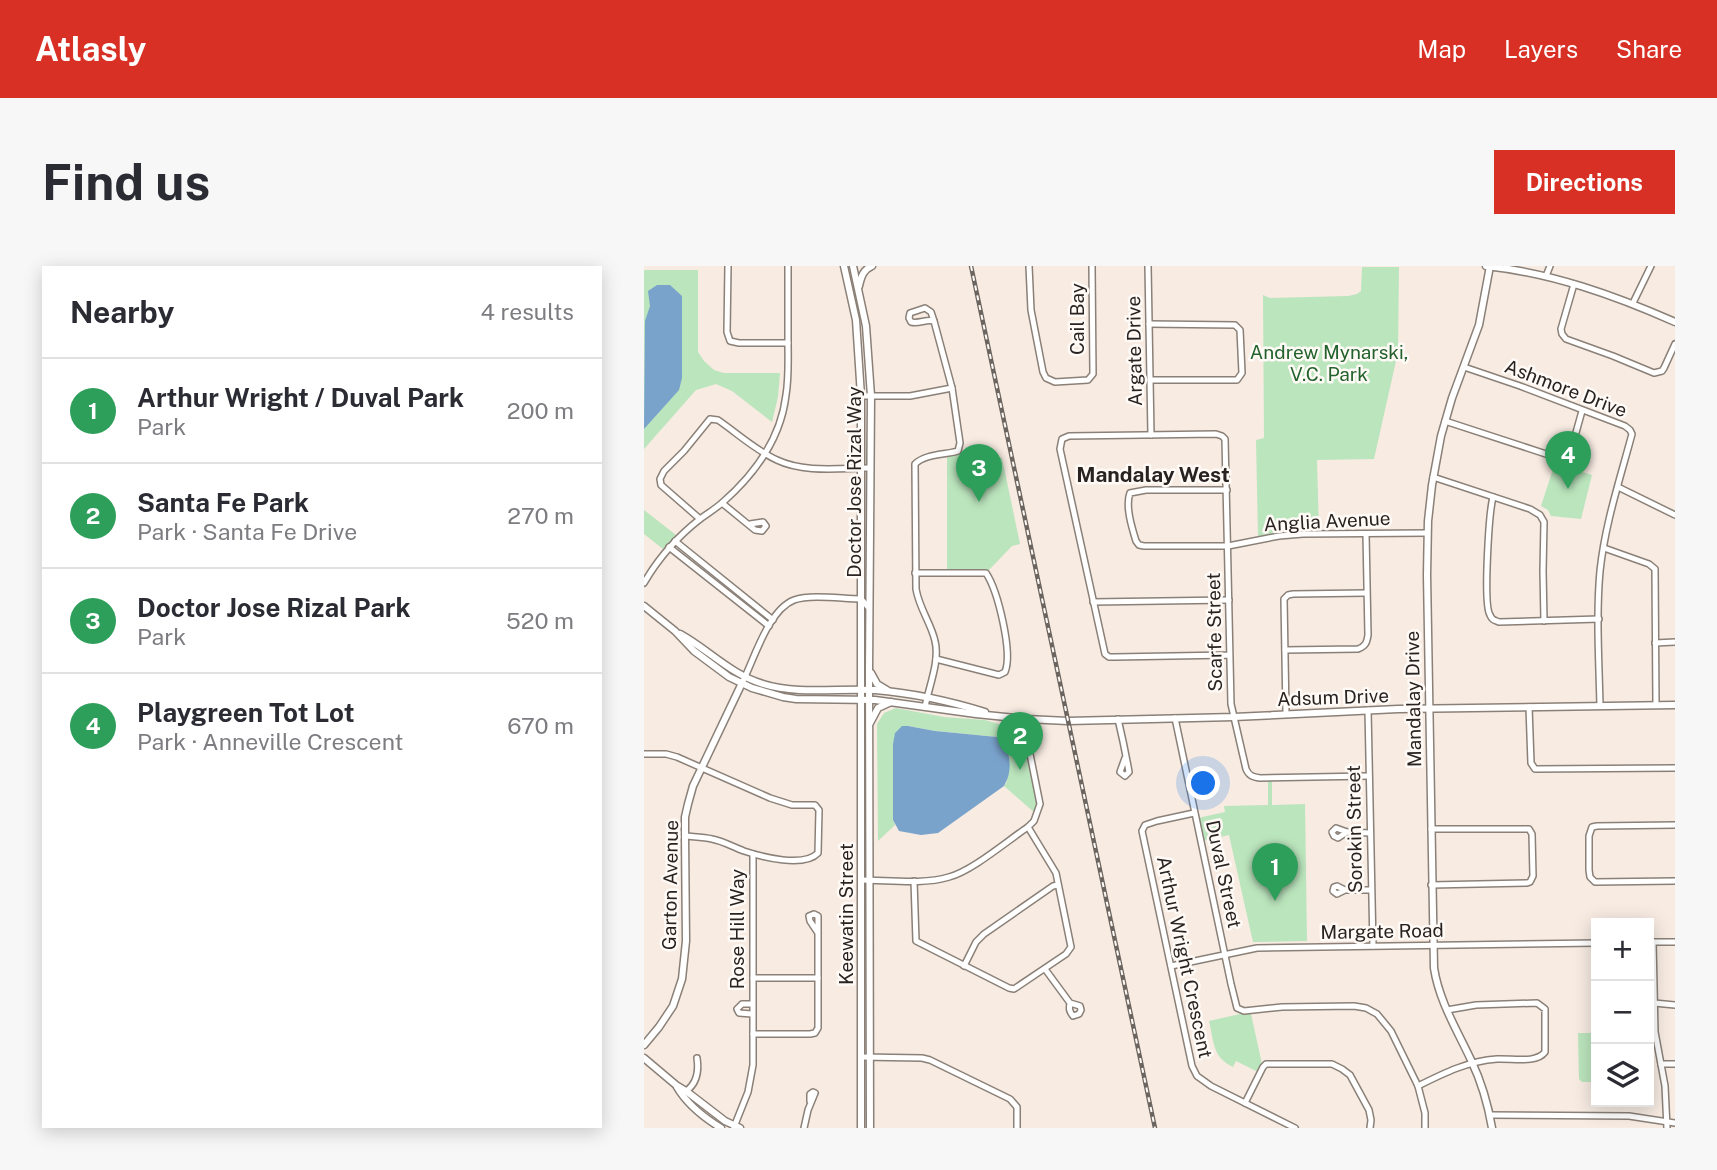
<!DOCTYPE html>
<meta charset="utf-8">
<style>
:root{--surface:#fff;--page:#f7f7f7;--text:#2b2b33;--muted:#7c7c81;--line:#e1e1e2;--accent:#d93025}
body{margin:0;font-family:"Public Sans",sans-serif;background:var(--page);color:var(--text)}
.controls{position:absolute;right:21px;bottom:21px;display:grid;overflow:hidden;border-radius:0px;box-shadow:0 4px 18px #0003}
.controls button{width:63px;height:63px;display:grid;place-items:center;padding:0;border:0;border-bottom:2px solid var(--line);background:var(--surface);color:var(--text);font:35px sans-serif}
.you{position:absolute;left:560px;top:518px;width:24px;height:24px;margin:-18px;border:5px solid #fff;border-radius:50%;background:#1a73e8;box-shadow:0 0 0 10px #1a73e833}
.badge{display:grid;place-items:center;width:46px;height:46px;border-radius:50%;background:var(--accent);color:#fff;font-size:23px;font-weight:700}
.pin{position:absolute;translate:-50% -58px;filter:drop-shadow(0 2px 4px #0008)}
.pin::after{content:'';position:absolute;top:37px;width:24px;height:21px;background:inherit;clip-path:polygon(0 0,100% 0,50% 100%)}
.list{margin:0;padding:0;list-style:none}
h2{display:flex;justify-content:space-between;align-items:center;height:91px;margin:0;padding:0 28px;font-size:30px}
h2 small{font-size:23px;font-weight:400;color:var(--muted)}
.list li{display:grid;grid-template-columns:46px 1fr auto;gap:21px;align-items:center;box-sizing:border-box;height:105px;padding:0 28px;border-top:2px solid var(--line)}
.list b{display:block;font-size:26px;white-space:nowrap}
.list p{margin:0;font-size:23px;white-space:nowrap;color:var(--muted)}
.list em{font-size:23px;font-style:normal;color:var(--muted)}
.icon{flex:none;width:38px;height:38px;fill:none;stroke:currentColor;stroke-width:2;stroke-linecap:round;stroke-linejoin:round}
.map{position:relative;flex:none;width:1031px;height:862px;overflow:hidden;border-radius:0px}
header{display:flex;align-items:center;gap:42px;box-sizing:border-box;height:98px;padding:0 35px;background:var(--accent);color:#fff}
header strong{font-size:33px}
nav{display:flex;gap:38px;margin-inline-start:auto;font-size:24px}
.intro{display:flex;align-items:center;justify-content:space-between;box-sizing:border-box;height:168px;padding:0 42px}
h1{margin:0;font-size:49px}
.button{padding:18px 32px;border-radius:0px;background:var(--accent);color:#fff;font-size:24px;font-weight:700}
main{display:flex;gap:42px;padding:0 42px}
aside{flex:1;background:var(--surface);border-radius:0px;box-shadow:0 4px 18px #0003}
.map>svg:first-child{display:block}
.green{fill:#bbe5bd}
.water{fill:#7aa3cc}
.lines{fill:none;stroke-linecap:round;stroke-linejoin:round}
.minor-casing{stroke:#8a8078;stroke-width:8}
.tertiary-casing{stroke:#8a8078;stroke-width:9}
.minor{stroke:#fff;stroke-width:5}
.tertiary{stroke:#fff;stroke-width:6}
.rail-casing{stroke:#6b645f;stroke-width:4.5}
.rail{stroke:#fffaf6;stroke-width:2;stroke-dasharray:5;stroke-linecap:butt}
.labels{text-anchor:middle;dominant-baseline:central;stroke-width:5;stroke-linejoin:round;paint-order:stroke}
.street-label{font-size:19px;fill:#282320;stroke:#fffaf6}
.park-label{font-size:19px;fill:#23622d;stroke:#fffaf6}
.neighbourhood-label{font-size:21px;font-weight:bold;fill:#282320;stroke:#fffaf6}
</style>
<header>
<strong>Atlasly</strong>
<nav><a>Map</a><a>Layers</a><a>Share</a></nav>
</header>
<div class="intro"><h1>Find us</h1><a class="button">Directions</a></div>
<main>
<aside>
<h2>Nearby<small>4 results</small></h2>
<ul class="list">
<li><span class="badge" style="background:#2e9e5b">1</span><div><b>Arthur Wright / Duval Park</b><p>Park</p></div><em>200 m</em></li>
<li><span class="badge" style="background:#2e9e5b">2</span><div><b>Santa Fe Park</b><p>Park · Santa Fe Drive</p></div><em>270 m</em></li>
<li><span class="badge" style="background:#2e9e5b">3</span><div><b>Doctor Jose Rizal Park</b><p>Park</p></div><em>520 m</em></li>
<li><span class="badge" style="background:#2e9e5b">4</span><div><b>Playgreen Tot Lot</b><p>Park · Anneville Crescent</p></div><em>670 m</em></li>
</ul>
</aside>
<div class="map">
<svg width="1031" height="862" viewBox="0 0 1031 862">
<rect width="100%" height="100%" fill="#f7ebe2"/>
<g class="green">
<polygon points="718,1 755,1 754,86 730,193 673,194 675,266 645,266 614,271 612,174 620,172 619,29 626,32 704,30 713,28 717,25"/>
<polygon points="0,4 54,4 54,86 60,95 70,104 80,107 136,107 134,131 128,156 88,125 72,118 52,124 0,183"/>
<polygon points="317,185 328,185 358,192 376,278 368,280 344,305 339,303 303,304 303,190 312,189"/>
<polygon points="911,197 948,209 937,253 907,250 904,244 897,240"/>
<polygon points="0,244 32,269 19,283 0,268"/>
<path d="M252,442L300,451L341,454L365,461H377C383,487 396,522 391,547L360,520L363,516L353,471L291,465L264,460L249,478V554L251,559L234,575L233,458L240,447Z"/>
<polygon points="624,515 628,515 628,539 661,538 663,675 609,676 585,569 559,575 554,552 581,546 580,540 624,539"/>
<path d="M596,748H607L618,798L614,806L592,795L589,801C568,791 570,775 565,755Z"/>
<polygon points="934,767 952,767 952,816 938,816 935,813"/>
</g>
<g class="water">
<polygon points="13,19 26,19 38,30 38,112 35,124 0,163 1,55 6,40 4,25"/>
<path d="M258,460H264L291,465L353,471L360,474C366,490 369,505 360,520L294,567L277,569L255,565L249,554V478L251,467Z"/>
</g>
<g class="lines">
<defs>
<g id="minor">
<polyline points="84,0 83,66 86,75 95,77 144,77"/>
<polyline points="385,0 387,44 399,106 402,112 411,116 444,114 449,108 448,0"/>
<polyline points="504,0 507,169"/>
<polyline points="902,10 906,0"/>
<polyline points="930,18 917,63 918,68 922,73 969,90 1010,107 1018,105 1020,102 1031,78"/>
<polyline points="989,37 1007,0"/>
<polyline points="505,58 591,59 596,64 598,107 593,114 506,114"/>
<path d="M820,101L876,120L981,160L986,164L988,168C976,213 961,258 956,305C952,349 955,395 956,440"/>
<polyline points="217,130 266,130 308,122"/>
<polyline points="801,155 905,189 921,193 926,188 938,145"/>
<polyline points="789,211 886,243 896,249 900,256 899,305 900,355"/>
<polyline points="974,221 1031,249"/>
<path d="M583,224H502L486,227C481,240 488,262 492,275L495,279L500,280H584L635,270L659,268L783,267"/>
<path d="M849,231C845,247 839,338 846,349C848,354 850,354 855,356L955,353"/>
<polyline points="78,237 111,264 118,265 122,260 119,256 106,258"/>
<path d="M56,253L17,219L16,213L20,205L40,185L66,153L74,154C93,167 111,184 133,194C160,207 196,202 225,202"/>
<polyline points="31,275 129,354"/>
<polyline points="25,281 125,360"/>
<polyline points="960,282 1005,298 1011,303 1012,439"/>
<path d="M271,307H342C354,325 369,387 361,406L355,409L292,393"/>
<path d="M0,317C15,291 33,271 56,253C63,248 71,243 78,237C110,209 137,172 142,129C145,111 144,93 144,75C144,50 144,25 144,0"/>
<polyline points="449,336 585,334"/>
<polyline points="1011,377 1031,376"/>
<path d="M641,384L714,383C722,380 723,376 724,369L722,268"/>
<path d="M585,389L471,391H465L461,388L416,183L418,173L425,170L572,168L578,170L581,173L587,438L602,503C605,510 609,511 616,512L725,510"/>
<path d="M98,417C110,394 124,344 150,334C168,328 198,333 217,333L225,342"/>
<path d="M281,441C285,420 296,395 291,375C287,357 275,342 272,323L271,198C281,188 300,189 314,185L316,177L308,122L290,55L287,46L281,42L266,47L265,52L267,56C275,58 282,53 290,55"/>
<polyline points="885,441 887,497 891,503 1031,502"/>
<polyline points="724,444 729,680"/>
<polyline points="642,448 640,333 644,329 649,328 722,327"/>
<polyline points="531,452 587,718 593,742 600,745 638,741 710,740 722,742 733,748 747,765 774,820 781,847 781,862"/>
<path d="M474,453C478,470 482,489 485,506L481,510L476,506L481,492"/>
<path d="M0,488H22L33,491L126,532L148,539H171L175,544L174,587C160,602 118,591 100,585C89,581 79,575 68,573C59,571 50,571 41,570"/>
<polyline points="550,547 513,555 501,559 498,565 548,800 553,810 567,820 651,862"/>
<polyline points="1031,559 953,560 948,561 945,570 945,604 946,611 951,616 1031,615"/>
<polyline points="787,563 885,563 888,568 889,610 886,616 883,617 787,619"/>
<polyline points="703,566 694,572 690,570 688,566 692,562 703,566 726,567"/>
<path d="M217,614C244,614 279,619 305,611C328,605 363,575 384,561L390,555L396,538L381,463L382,453"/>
<polyline points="270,615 272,675 365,722 370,723 422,688 427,681 412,607 384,561"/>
<polyline points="701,624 693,628 689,625 690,621 693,620 701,624 727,624"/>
<polyline points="1005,676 1031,676"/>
<polyline points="1009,676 1011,766 1021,820 1023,862"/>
<polyline points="320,700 332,676 340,668 409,620 414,619"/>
<polyline points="527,700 613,682 952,677"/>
<path d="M401,703L426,737L436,740L437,744L435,748L429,750C425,745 425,743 426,737"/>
<polyline points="109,712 174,712"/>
<polyline points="1010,737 1031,739"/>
<polyline points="108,748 95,747 93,743 98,738 108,738"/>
<polyline points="109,768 166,768 171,767 174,762 174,650 170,648 165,650 166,655 174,667"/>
<polyline points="217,791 278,792 286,794 366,833 373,841 373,862"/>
<polyline points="1017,798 1031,798"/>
<path d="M774,820C800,807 824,795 853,793C868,792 892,798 901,786V743L893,737L832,739L803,744"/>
<path d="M41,826C53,818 55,805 53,792"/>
<polyline points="601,837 619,801 622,798 688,798 698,803 706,809 725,844 727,854 726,862"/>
<polyline points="846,849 985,850 1031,857"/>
<polyline points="90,861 104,826 109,799 109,588"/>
<polyline points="160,862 164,844 171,827 169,826 166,828 166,835"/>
</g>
<g id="tertiary">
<polyline points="200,0 212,54 217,130 217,862"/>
<polyline points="209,0 222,60 227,130 225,404 226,862"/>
<path d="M842,0C908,7 970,29 1031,56"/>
<path d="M846,0L835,59L808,132L797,170L788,219L784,255L783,309L790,702C795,735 813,764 827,794C837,815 844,838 848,862"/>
<path d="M215,20C217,11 219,4 228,0"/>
<polyline points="0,340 31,365 50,385 85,411 108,422 139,431 152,433 231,434 332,448 382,453 424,455 590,451 754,443 1031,439"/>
<path d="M36,368C65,384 86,408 119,418C154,429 194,422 231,424C268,427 305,435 341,446"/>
<polyline points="227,407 233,418 243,424"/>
<polyline points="226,457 234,442 247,436"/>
<polyline points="0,779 15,761 29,740 38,713 42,675 41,570 41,551 44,538 49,520 98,417"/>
<polyline points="0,792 32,819 42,825 81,855 96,862"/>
<path d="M33,821C43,838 59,851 77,862"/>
</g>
</defs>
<use href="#minor" class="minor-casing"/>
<use href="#tertiary" class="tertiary-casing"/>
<use href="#minor" class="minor"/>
<use href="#tertiary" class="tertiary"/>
<defs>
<polyline id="rail" points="327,0 511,862"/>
</defs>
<use href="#rail" class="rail-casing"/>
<use href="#rail" class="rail"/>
</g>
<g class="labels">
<g class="street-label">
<text transform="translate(433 53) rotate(-90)">Cail Bay</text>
<text transform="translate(490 85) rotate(-91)">Argate Drive</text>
<text transform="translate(922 122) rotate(21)">Ashmore Drive</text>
<text transform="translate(210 216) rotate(-90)">Doctor Jose Rizal Way</text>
<text transform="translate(683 255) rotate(-3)">Anglia Avenue</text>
<text transform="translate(570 366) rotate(-91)">Scarfe Street</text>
<text transform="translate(689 431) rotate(-2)">Adsum Drive</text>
<text transform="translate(769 433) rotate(-91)">Mandalay Drive</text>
<text transform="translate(710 563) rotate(-91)">Sorokin Street</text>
<text transform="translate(580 608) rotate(78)">Duval Street</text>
<text transform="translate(26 619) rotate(-89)">Garton Avenue</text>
<text transform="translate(202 648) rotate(-90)">Keewatin Street</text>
<text transform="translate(93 663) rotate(-90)">Rose Hill Way</text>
<text transform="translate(738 665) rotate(-1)">Margate Road</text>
<text transform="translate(541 691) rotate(78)">Arthur Wright Crescent</text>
</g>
<g class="park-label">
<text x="685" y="86">Andrew Mynarski,<tspan x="685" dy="22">V.C. Park</tspan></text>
</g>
<g class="neighbourhood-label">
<text x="509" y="208">Mandalay West</text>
</g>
</g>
</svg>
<div class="controls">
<button>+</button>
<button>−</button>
<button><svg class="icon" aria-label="layers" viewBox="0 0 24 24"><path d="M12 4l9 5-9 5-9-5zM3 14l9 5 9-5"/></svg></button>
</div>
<div class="you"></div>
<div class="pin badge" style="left:631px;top:635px;background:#2e9e5b">1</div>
<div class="pin badge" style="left:376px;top:504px;background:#2e9e5b">2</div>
<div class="pin badge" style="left:335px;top:236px;background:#2e9e5b">3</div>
<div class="pin badge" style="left:924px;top:223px;background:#2e9e5b">4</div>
</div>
</main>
